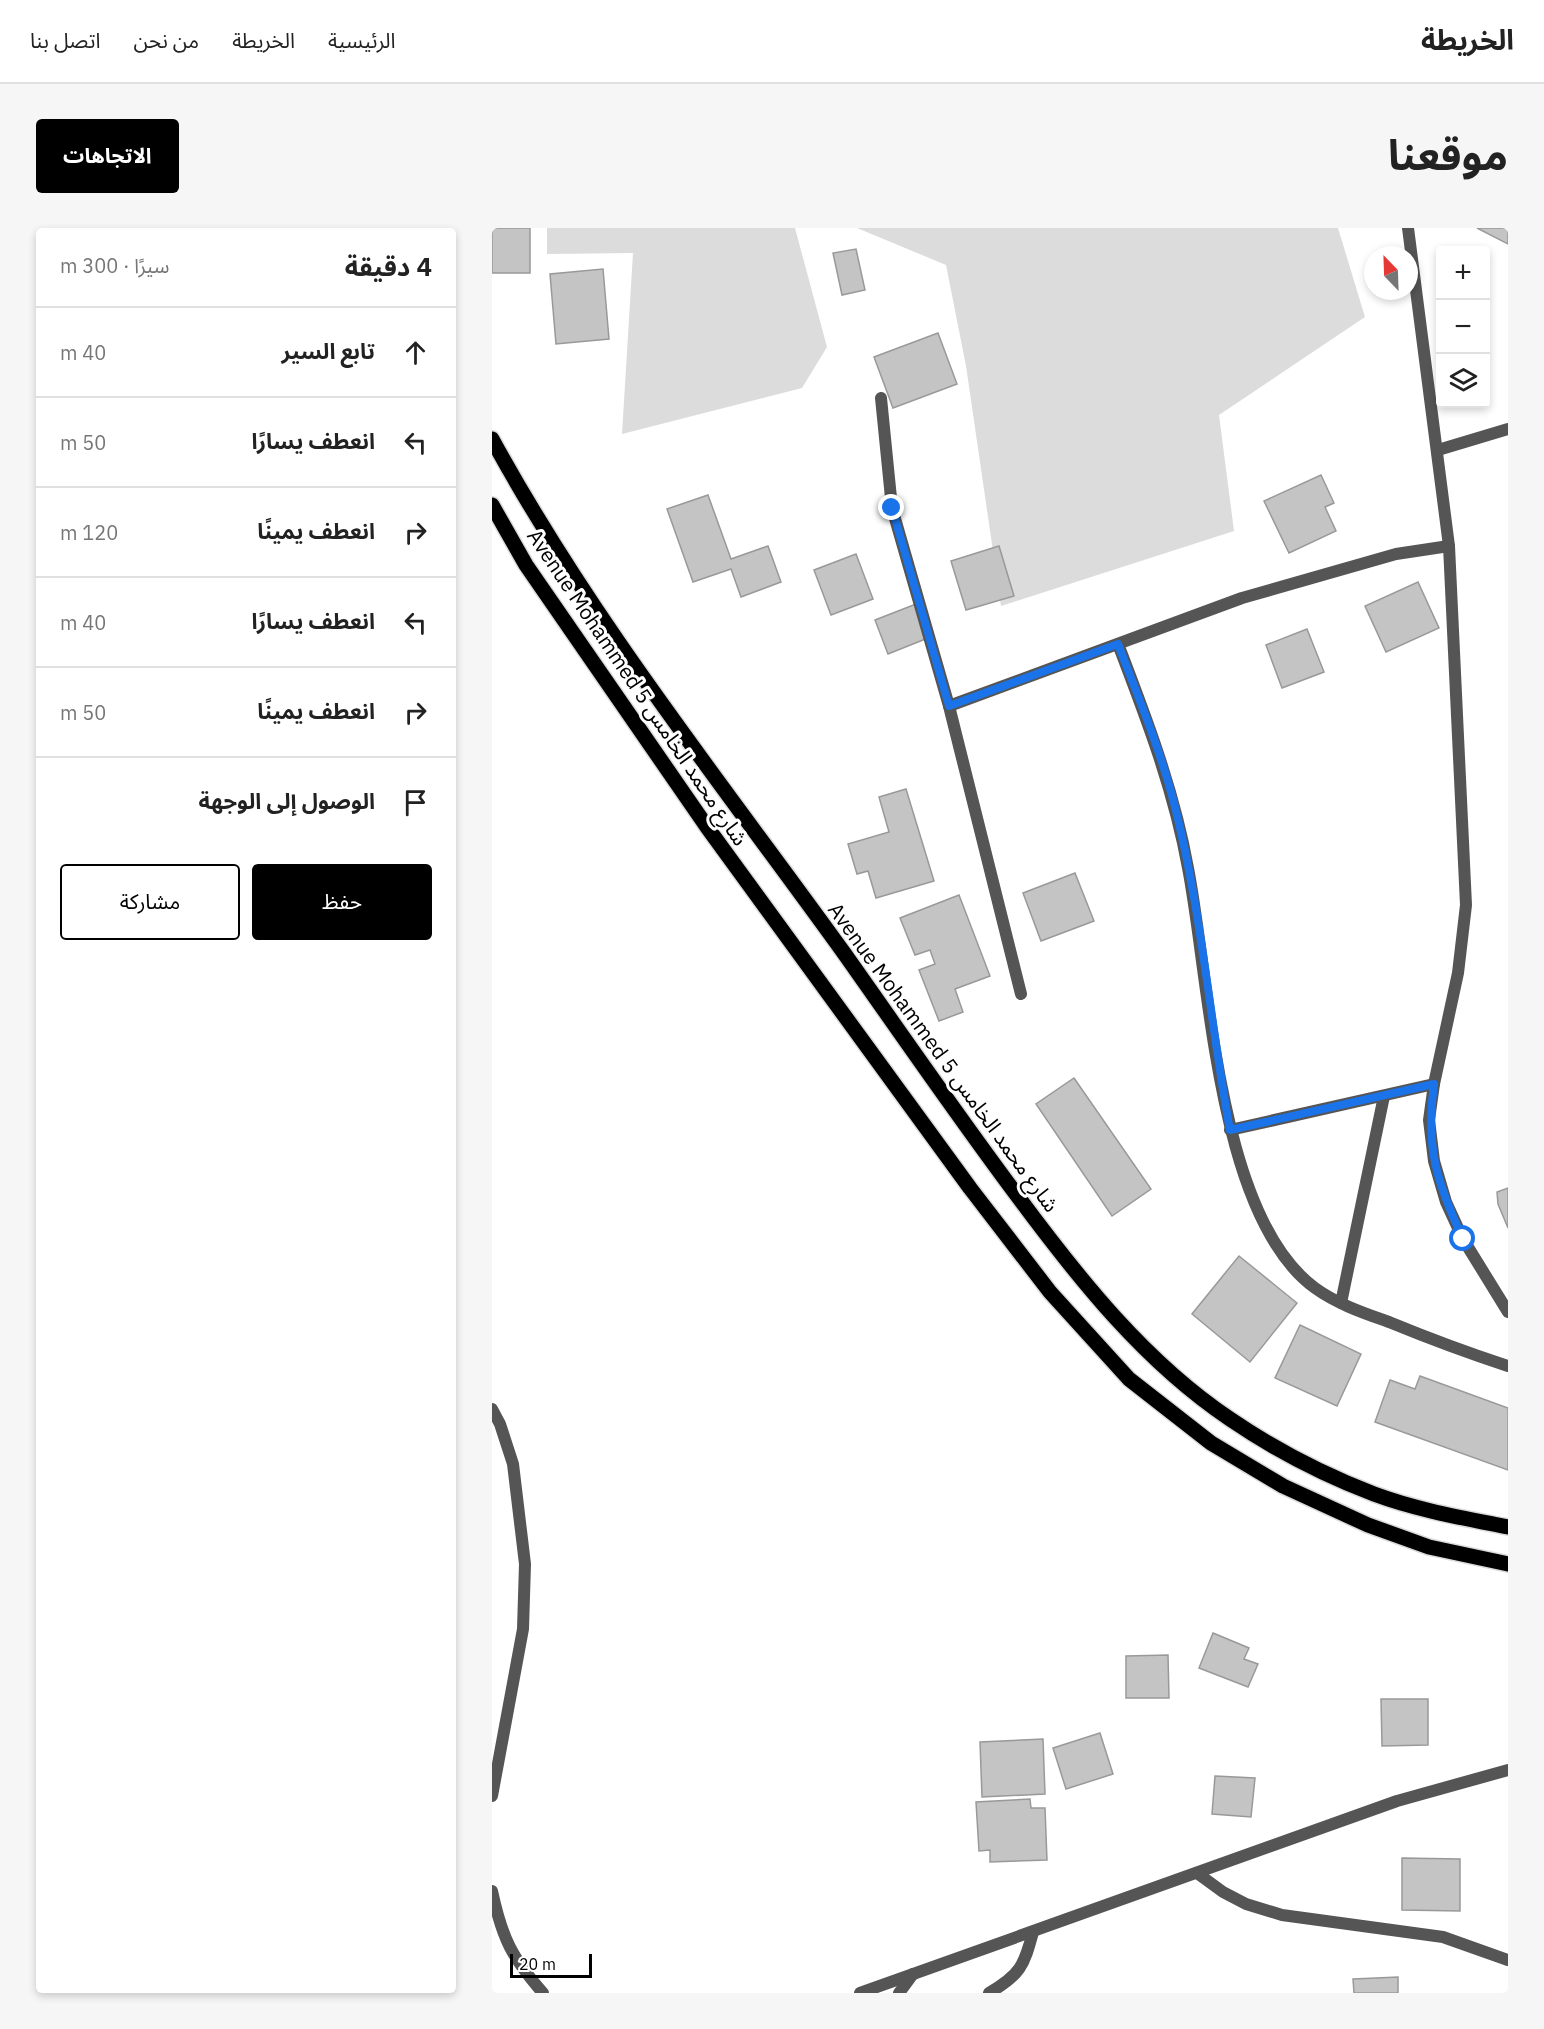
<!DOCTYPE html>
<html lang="ar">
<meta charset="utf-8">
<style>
:root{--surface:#fff;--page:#f6f6f6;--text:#222;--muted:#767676;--line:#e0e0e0;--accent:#000}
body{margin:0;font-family:"IBM Plex Sans","Noto Sans Arabic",sans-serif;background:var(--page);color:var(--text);direction:rtl}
.controls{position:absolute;right:18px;top:18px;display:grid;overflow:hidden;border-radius:6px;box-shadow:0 3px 9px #0003}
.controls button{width:54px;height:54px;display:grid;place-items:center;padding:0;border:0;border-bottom:2px solid var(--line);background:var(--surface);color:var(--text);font:30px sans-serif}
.compass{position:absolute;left:872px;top:18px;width:54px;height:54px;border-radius:50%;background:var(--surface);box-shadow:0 3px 9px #0003;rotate:337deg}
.scale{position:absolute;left:18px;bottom:15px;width:82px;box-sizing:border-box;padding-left:6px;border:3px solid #000;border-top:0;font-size:16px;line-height:21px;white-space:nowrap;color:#000;-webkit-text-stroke:4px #fff;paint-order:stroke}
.stop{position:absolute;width:18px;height:18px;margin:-14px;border:4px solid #1a73e8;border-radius:50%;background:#fff}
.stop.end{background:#1a73e8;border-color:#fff;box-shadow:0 2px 6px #0008}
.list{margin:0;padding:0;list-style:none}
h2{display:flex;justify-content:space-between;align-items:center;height:78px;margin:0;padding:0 24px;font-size:26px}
h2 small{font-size:20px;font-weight:400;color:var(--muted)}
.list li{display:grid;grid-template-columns:39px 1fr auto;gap:18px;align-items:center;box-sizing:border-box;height:90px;padding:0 24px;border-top:2px solid var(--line)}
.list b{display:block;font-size:22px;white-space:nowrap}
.list em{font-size:20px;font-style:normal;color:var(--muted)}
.actions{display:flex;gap:12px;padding:18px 24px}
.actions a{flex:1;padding:14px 0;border:2px solid var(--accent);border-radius:6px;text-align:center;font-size:21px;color:var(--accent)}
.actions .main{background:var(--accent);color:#fff}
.icon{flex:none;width:33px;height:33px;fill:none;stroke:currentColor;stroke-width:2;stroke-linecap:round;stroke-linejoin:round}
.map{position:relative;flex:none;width:1016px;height:1765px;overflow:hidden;direction:ltr;border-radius:6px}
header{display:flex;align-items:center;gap:36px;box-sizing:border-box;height:84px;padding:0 30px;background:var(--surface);border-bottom:2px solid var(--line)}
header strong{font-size:28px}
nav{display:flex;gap:33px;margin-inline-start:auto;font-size:21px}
.intro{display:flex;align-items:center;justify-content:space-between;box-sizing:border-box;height:144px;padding:0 36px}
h1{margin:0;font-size:42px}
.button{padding:15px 27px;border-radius:6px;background:var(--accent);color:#fff;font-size:21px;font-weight:700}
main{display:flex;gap:36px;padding:0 36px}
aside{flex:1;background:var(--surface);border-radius:6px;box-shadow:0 3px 9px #0003}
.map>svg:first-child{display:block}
.green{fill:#dcdcdc}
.building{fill:#c4c4c4;stroke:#999;stroke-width:1.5}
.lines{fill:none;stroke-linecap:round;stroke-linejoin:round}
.primary-casing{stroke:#dbdbdb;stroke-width:18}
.lane{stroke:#555;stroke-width:12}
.street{stroke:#555;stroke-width:12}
.primary{stroke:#000;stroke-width:15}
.route{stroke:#1a73e8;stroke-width:8}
.labels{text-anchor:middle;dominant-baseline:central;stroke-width:6;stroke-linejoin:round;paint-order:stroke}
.street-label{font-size:21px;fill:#000;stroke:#fff}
</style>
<header>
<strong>الخريطة</strong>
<nav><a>الرئيسية</a><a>الخريطة</a><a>من نحن</a><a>اتصل بنا</a></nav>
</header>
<div class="intro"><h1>موقعنا</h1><a class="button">الاتجاهات</a></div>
<main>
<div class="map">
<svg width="1016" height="1765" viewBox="0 0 1016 1765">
<rect width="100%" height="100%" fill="#fff"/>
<g class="green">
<polygon points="55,0 303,0 335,119 310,160 130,206 141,25 55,26"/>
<polygon points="365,0 846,0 873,89 727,187 742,303 509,378 474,138 454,37"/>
</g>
<g class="building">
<rect x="0" y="0" width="38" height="45"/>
<polygon points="985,0 1016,0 1016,16"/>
<polygon points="364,21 373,62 350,67 341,25"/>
<polygon points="111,41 117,111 64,116 58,46"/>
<polygon points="446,105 465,156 401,180 382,129"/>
<polygon points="829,247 842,275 833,279 844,303 797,325 772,273"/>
<polygon points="216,267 239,331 276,318 289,354 249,369 239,341 201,354 175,281"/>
<polygon points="507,318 522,368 474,382 459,333"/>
<polygon points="364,326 381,371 339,387 322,342"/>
<polygon points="926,354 947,400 894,424 873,378"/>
<polygon points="424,376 436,410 396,426 383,392"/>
<polygon points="815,401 832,444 790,460 774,417"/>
<polygon points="414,561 442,653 384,670 376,643 365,646 356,616 397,604 387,569"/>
<polygon points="583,645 602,693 549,713 531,665"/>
<polygon points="467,667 498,748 463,761 471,784 447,793 427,742 443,736 438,722 423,727 408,690"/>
<polygon points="582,850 659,961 620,988 544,876"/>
<polygon points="1016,960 1016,1000 1006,976 1005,964"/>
<polygon points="747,1028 805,1075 758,1134 700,1086"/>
<polygon points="808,1097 869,1126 845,1178 783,1150"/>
<polygon points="928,1148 1016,1180 1016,1242 883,1194 898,1152 923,1161"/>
<polygon points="721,1405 757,1420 752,1431 766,1436 756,1459 707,1440"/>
<polygon points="676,1427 677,1470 634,1470 634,1428"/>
<polygon points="889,1471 936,1471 936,1517 890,1518"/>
<polygon points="608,1505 621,1546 574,1561 561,1520"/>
<polygon points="551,1511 553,1566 490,1569 488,1514"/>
<polygon points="723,1548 763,1550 759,1589 720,1586"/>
<polygon points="538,1571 539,1580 553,1580 555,1632 498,1634 498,1622 487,1623 484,1574"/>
<polygon points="910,1630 968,1631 968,1683 910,1682"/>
<polygon points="906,1749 906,1765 862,1765 861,1751"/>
</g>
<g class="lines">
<defs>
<g id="primary">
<path d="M0,211C100,394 231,557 352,725C410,807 467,890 527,970C587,1051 653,1134 738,1191C782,1221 832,1247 882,1266C925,1282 971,1290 1016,1299"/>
<polyline points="0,277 34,337 215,599 478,960 558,1064 637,1151 719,1215 791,1258 876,1297 937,1319 1016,1336"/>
</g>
</defs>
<use href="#primary" class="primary-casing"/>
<g class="lane">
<polyline points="389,170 400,280 457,478 750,370 904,326 957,318"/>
<path d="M626,416C654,489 682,562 696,640C718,753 725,989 823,1060C845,1076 872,1085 897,1094C936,1110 976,1125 1016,1138"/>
<polyline points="738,902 942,856"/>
<polyline points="849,1075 892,868"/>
</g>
<g class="street">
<polyline points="916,0 957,318 974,677 966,745 942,856 937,892 942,933 954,974 971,1011 1016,1084"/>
<polyline points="946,222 1016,201"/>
<polyline points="457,478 529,766"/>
<polyline points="0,1181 8,1196 21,1236 33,1336 31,1401 0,1568"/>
<polyline points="705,1645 731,1664 754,1676 790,1687 951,1709 1016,1732"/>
<path d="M0,1663C10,1710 20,1730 51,1765"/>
<polyline points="368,1765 905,1573 1016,1542"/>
<polyline points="407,1765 421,1746"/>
<path d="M497,1765C528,1747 532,1738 541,1704"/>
</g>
<use href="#primary" class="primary"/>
</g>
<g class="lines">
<path class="route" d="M400,280L457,478L626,416C646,469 669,523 683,579C710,685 718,795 738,902L942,856C933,919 945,955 971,1011"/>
</g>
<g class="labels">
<g class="street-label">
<text transform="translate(146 459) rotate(56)">Avenue Mohammed 5 شارع محمد الخامس</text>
<text transform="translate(452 829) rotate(54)">Avenue Mohammed 5 شارع محمد الخامس</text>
</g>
</g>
</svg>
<div class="controls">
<button>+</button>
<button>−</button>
<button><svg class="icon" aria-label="layers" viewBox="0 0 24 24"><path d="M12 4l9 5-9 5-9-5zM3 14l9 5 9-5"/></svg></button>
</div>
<svg class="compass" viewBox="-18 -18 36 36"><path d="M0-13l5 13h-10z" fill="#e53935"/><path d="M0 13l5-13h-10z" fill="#767676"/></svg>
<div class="scale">20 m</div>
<div class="stop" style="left:971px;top:1011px"></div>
<div class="stop end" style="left:400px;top:280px"></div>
</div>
<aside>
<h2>4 دقيقة<small>سيرًا · 300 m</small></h2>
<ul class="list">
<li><svg class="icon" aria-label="ahead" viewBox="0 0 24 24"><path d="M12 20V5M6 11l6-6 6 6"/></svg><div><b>تابع السير</b></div><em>40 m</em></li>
<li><svg class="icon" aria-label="left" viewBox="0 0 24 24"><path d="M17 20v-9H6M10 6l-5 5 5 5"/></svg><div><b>انعطف يسارًا</b></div><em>50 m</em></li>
<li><svg class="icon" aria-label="right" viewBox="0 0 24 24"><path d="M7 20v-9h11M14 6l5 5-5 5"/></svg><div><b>انعطف يمينًا</b></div><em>120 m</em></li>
<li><svg class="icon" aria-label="left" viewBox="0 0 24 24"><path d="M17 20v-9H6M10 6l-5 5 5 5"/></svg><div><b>انعطف يسارًا</b></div><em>40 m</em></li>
<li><svg class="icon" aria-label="right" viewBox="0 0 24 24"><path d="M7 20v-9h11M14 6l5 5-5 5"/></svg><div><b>انعطف يمينًا</b></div><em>50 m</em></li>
<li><svg class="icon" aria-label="arrive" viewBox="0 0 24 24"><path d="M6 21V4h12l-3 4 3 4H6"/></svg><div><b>الوصول إلى الوجهة</b></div></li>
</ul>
<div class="actions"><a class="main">حفظ</a><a>مشاركة</a></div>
</aside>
</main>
